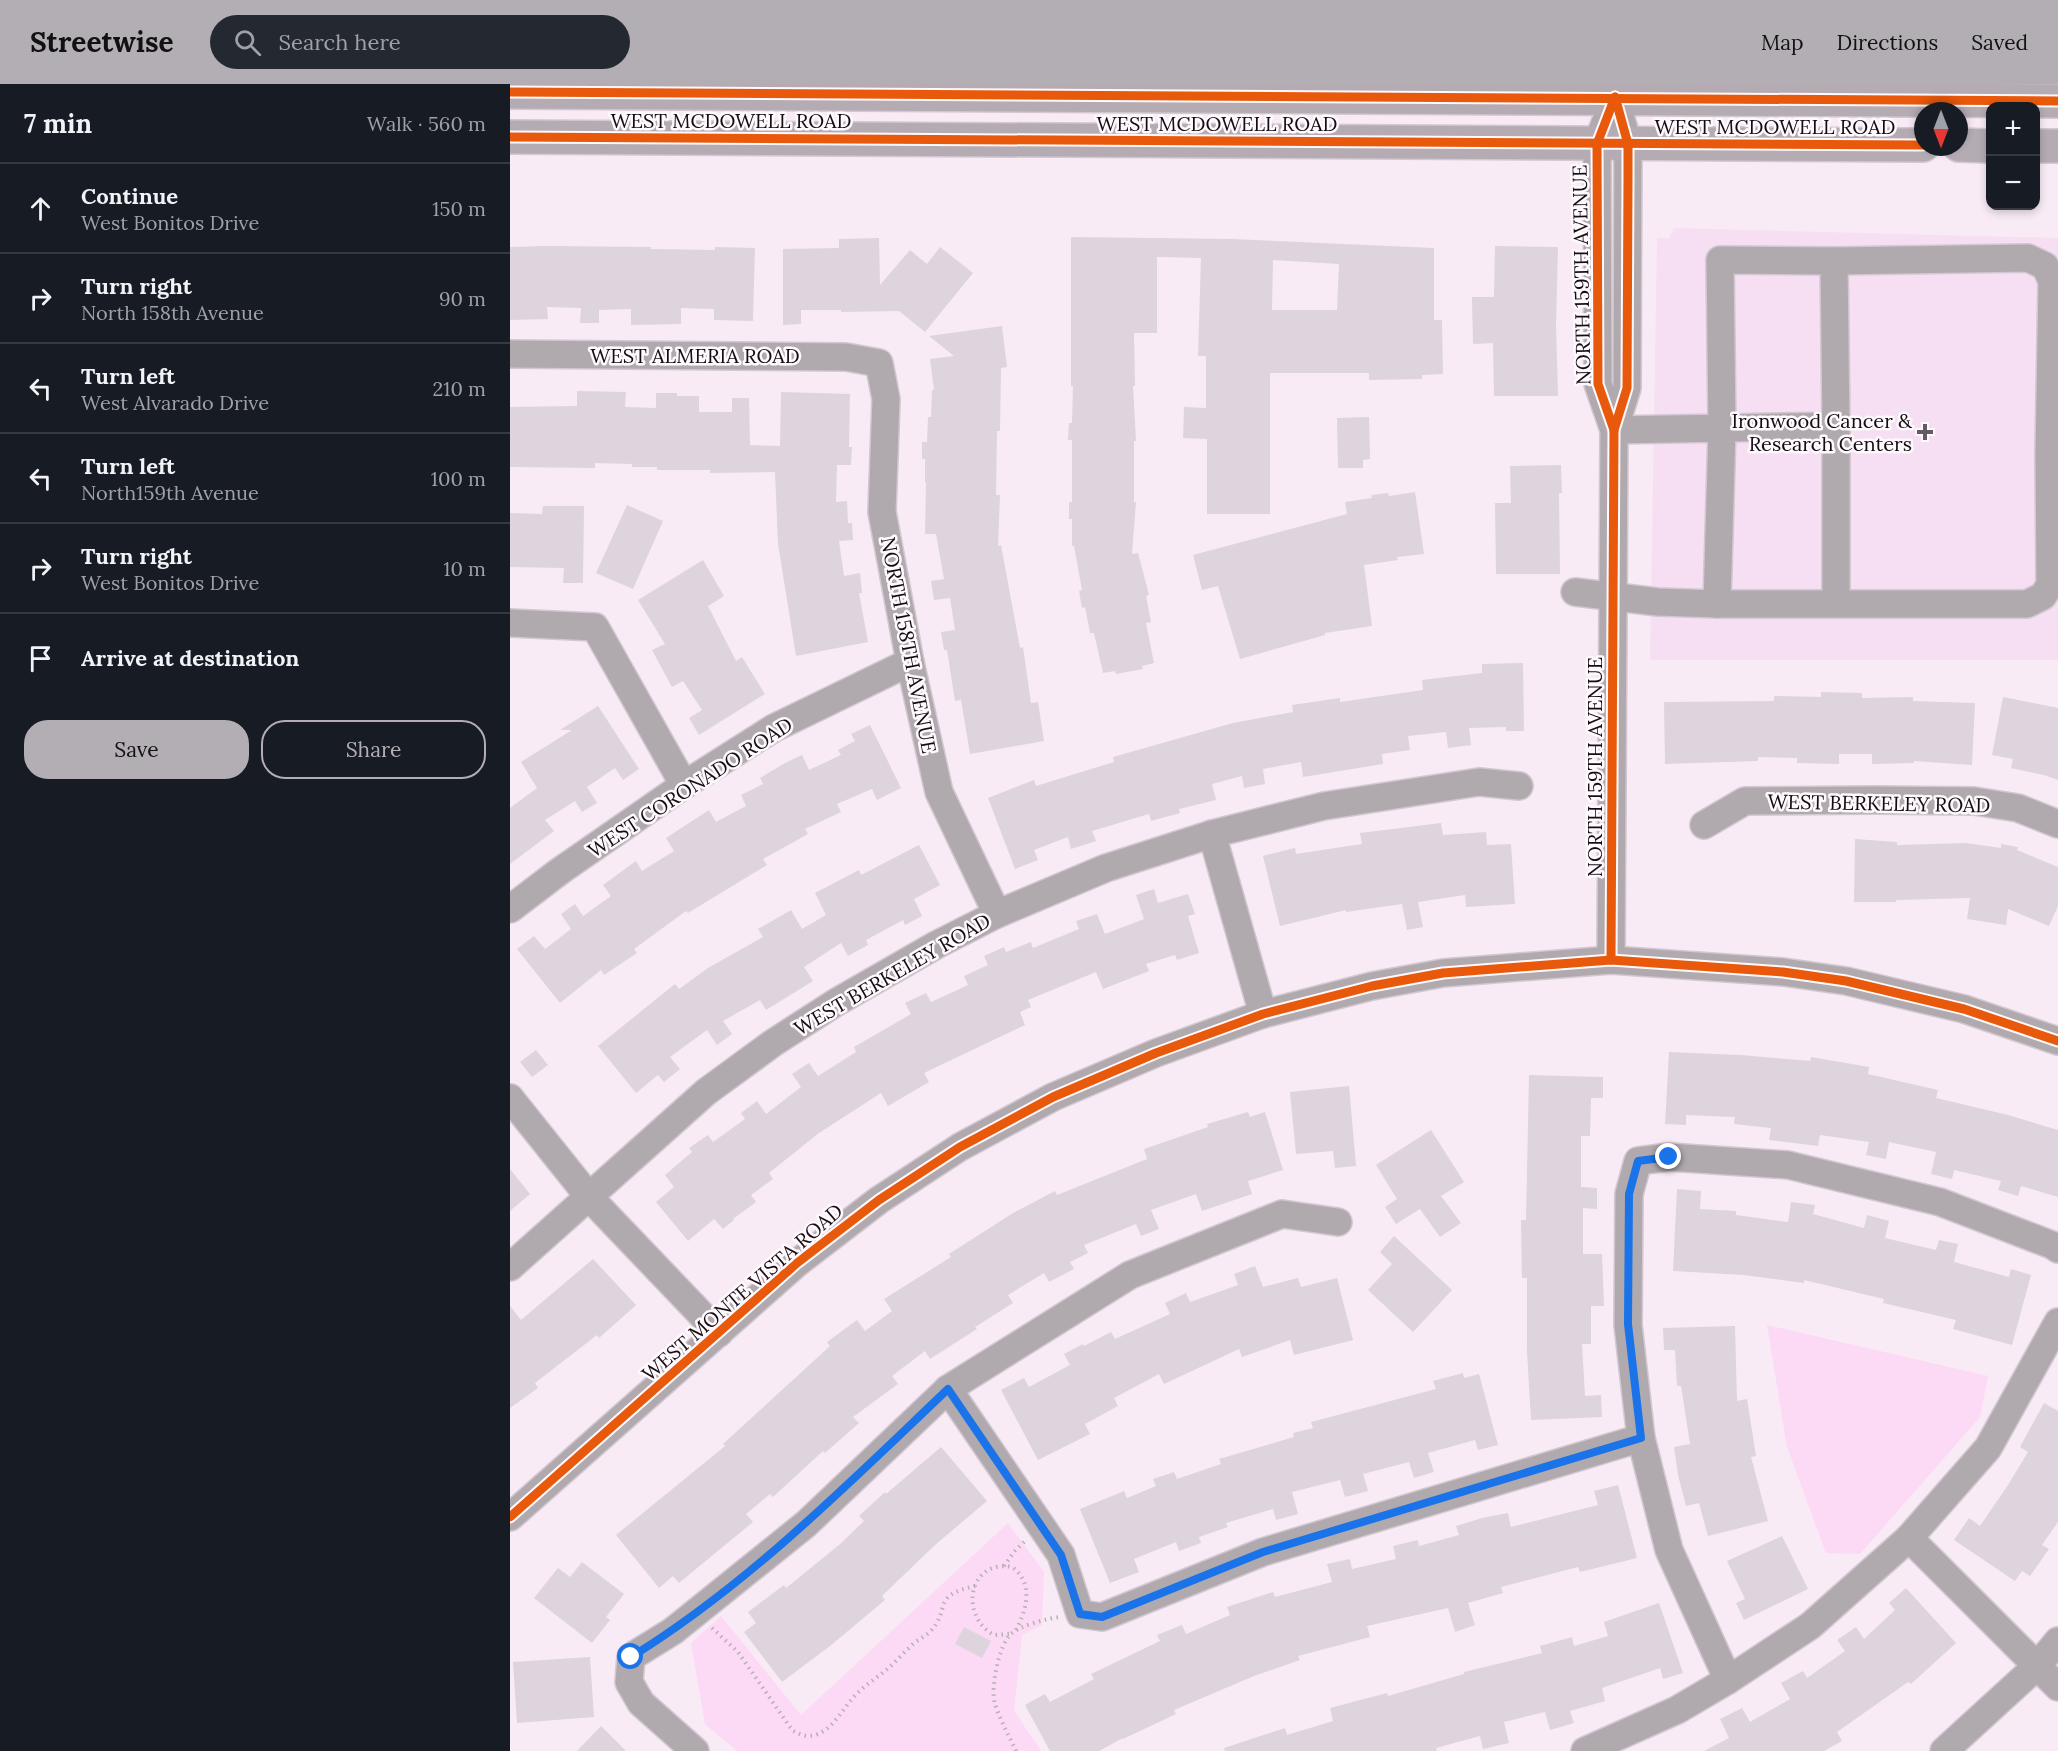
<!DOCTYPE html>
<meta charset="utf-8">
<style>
:root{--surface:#171b24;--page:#242831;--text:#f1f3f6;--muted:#9ea1a6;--line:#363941;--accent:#b2aeb3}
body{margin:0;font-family:Lora,serif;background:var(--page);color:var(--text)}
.controls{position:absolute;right:18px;top:18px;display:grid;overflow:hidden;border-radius:12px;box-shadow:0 3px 9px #0003}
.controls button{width:54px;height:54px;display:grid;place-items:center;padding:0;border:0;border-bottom:2px solid var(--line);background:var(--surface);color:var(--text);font:30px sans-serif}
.compass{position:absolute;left:1404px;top:18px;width:54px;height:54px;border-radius:50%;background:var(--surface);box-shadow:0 3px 9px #0003;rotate:180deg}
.stop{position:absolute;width:18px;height:18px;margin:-14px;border:4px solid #1a73e8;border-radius:50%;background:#fff}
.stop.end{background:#1a73e8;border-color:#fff;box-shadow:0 2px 6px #0008}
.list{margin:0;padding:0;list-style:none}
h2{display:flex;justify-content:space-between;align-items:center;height:78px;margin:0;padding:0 24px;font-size:26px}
h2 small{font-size:20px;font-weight:400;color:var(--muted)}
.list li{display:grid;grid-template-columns:39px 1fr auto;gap:18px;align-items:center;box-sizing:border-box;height:90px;padding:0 24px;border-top:2px solid var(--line)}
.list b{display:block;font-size:22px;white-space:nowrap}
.list p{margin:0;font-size:20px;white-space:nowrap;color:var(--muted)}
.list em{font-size:20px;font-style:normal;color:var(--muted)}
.actions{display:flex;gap:12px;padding:18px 24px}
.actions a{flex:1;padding:14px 0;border:2px solid var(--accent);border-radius:24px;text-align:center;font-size:21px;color:var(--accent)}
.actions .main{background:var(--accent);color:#111}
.icon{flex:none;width:33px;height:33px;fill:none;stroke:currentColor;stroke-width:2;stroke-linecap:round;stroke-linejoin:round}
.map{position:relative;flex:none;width:1548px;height:1667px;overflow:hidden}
header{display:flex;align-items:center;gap:36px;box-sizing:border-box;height:84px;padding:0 30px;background:var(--accent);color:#111}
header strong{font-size:28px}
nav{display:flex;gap:33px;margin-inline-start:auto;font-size:21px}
.search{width:420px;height:54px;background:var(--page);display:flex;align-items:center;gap:15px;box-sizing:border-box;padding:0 21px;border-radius:33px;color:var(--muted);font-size:22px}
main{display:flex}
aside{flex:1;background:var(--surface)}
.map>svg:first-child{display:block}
.built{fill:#f6dff2}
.green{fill:#fcd9f5}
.building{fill:#ded4dd;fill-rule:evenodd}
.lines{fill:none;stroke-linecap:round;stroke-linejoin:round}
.minor-casing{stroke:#d3c8d1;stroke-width:30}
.major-casing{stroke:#d3c8d1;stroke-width:36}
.path{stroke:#b7b0b5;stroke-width:4;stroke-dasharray:1.5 4.5;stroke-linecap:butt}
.minor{stroke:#b0aaaf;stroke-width:27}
.major{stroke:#b4abb3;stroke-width:33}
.cycleway-casing{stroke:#fef9fd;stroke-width:13}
.cycleway{stroke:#e8590c;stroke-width:9}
.route{stroke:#1a73e8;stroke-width:8}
.poi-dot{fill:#645a62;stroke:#fef9fd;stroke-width:2}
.labels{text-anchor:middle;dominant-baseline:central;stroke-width:5;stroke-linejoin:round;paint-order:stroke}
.street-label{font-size:20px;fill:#140c12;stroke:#fef9fd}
.poi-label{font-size:20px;fill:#140c12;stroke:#fef9fd;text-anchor:end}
</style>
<header>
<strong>Streetwise</strong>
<div class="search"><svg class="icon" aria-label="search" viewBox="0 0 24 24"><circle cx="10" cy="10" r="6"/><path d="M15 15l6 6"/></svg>Search here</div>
<nav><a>Map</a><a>Directions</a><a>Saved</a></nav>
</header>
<main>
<aside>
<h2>7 min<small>Walk · 560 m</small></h2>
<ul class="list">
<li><svg class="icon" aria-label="ahead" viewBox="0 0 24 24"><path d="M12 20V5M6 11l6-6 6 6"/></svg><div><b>Continue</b><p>West Bonitos Drive</p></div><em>150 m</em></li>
<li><svg class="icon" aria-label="right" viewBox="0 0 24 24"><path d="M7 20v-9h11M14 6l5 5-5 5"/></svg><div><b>Turn right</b><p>North 158th Avenue</p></div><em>90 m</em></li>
<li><svg class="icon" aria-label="left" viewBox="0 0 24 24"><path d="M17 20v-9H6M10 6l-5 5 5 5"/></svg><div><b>Turn left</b><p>West Alvarado Drive</p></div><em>210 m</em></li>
<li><svg class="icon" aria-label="left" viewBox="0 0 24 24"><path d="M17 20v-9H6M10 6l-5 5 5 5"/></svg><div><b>Turn left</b><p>North159th Avenue</p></div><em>100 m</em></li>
<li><svg class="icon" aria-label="right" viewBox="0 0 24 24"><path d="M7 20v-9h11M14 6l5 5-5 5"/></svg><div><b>Turn right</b><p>West Bonitos Drive</p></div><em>10 m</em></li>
<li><svg class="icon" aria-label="arrive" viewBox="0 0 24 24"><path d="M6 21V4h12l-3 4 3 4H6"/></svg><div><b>Arrive at destination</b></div></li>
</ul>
<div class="actions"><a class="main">Save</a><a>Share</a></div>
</aside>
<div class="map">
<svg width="1548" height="1667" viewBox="0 0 1548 1667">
<rect width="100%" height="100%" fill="#f8ebf6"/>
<polygon class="built" points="1164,144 1548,154 1548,576 1140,576 1147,154 1159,154"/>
<g class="green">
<polygon points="1257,1241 1478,1292 1470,1333 1350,1470 1316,1469 1277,1363"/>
<polygon points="498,1439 534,1488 532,1541 512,1551 504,1627 531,1667 227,1667 195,1640 181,1559 211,1532 291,1631"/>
</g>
<g class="building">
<path d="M561,153L722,155L924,164V236H932L933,290L912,291V295L859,296V289H760V430H697V355L673,354L674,323L696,324V272H688L691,174L647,173V249H624L625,302H623L626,357H624V418H626L622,470L628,469L639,511L636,512L641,538L636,539L644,579L632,582L633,585L606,590L605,587L593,589L584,549H580L575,523L572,524L569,507L572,506L564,462H562V435H559V418H562V356H558L559,339H562L563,302H561ZM763,176L829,180L827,226H762Z"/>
<polygon points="369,154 370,201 400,166 417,180 430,163 463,189 415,248 389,227 331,228 331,226 291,226 291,240 273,241 273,165 329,164 329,155"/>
<polygon points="36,162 141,163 141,165 205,166 205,163 245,164 243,237 204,236 204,225 171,224 171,240 121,241 121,225 89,226 89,239 70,239 71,224 37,223 38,235 0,236 0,163"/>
<polygon points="985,162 1048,163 1046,242 1048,312 984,312 983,259 963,260 962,213 984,213"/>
<polygon points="492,242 497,283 491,284 490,347 487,347 486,411 490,411 488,462 491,461 510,564 513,563 521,619 528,618 534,657 460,670 451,616 445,617 437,566 434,566 431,548 445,546 440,514 424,516 421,497 434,495 426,450 415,450 416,398 415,398 415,375 412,375 412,358 417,358 418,333 421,333 422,306 424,306 420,275 444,272 419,252"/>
<polygon points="67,307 116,308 115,323 146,324 146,309 167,309 167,312 189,312 189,328 222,328 222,314 239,314 240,361 270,362 271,308 340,310 339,363 342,363 341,381 327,381 326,418 337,417 338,439 342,439 343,456 329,457 334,492 350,489 352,509 349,509 358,558 286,572 268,460 265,388 200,389 200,386 147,386 147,383 122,383 122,380 85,379 85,384 0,383 0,323 67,322"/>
<polygon points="859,333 860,375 853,376 853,384 828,384 827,334"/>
<polygon points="1051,381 1052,409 1049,409 1050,490 986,490 985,419 1001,419 1000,382"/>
<polygon points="905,408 914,470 887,473 888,476 854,481 862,542 815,549 815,551 730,575 708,502 692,506 683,471 837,430 835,418 862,414 861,411 878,409 879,412"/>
<polygon points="117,421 153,437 123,505 86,489"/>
<polygon points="33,422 74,422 73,499 53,499 54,484 0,483 0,429 32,430"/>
<polygon points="193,476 214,512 198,522 226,577 232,573 255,610 189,651 179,634 192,626 173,597 162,603 142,566 155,560 128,516"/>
<polygon points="1013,579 1014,647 996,647 996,643 959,644 961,661 938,664 936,648 898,652 900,666 872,670 873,680 793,693 791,678 753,685 755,700 734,704 732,692 702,700 706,716 669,725 670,729 641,737 639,730 582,747 586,757 561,765 558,753 524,766 528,776 505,785 478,714 524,696 526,702 604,678 603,673 723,639 783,628 782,621 830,614 830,618 913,606 912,596 972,589 972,580"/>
<polygon points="1311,608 1352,609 1352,614 1403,613 1403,617 1465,619 1462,681 1404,677 1404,679 1362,680 1362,670 1329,670 1329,680 1287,679 1287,674 1248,673 1248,677 1155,680 1154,618 1264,617 1264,612 1311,613"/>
<polygon points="1493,613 1548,624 1548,696 1534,691 1501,684 1503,675 1482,671"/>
<polygon points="88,622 129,685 113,696 105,684 77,703 87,719 72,728 65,717 35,736 44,747 0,780 0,724 27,704 11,678 62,646 50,646"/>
<polygon points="360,641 391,704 367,716 362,705 327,720 331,728 295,745 298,750 253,775 257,781 178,829 176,827 124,865 127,869 94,891 91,886 50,919 7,865 24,852 35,865 61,845 51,830 65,820 73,832 101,812 93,801 126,777 132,787 164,767 156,754 199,726 206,738 236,722 231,711 253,700 250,694 275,679 292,671 299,686 331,671 328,666 345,657 341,650"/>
<polygon points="931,739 933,751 976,748 977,761 1001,760 1005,820 956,823 955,811 908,818 913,843 897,846 892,820 836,828 836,826 770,842 753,772 785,764 786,770 852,760 850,749"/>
<polygon points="1345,755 1387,758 1387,761 1456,759 1491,764 1491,760 1508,763 1507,766 1548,783 1548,822 1539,842 1498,825 1496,841 1457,835 1460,814 1386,816 1386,818 1344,818"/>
<polygon points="409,761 430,801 404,815 412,832 395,841 393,836 356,856 358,861 338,872 331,859 294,883 303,897 256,926 250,916 213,937 222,950 207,961 197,946 160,973 170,985 154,998 148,991 126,1009 88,962 165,900 169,905 198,884 253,853 248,845 281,826 292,845 316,831 305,809 349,786 351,791"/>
<polygon points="644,805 648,819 678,810 685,830 678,832 689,869 667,876 665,871 636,880 639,887 593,905 586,888 518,916 521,923 510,928 515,941 414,989 419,998 378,1022 371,1009 309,1049 259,1089 263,1095 241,1111 246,1118 223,1135 224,1136 213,1145 204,1135 178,1157 146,1118 164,1103 155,1091 182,1068 179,1064 198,1051 203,1058 235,1035 231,1029 247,1017 256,1030 291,1003 282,990 299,979 308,992 346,968 344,963 401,930 395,919 416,909 421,918 458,901 454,892 478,881 474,872 494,863 496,868 521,858 523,864 569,845 566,837 587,830 595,850 634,835 626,811"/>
<polygon points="26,966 38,981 22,993 10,978"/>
<polygon points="1159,968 1231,971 1300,977 1301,973 1359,983 1358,990 1428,1006 1426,1014 1498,1031 1548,1046 1548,1113 1511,1102 1508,1112 1488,1106 1491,1097 1444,1086 1442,1095 1421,1090 1426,1068 1379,1058 1376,1075 1356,1071 1359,1058 1310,1051 1308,1062 1259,1056 1261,1044 1224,1040 1225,1033 1176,1031 1176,1041 1155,1040"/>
<polygon points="1019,991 1093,993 1093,1014 1081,1014 1080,1052 1071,1052 1071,1103 1087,1104 1087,1125 1073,1124 1073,1170 1092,1170 1094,1222 1081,1222 1081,1260 1072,1260 1075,1312 1091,1311 1092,1333 1021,1336 1017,1267 1017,1194 1012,1194 1011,1136 1016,1136"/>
<polygon points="839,1002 846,1082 825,1084 823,1067 786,1070 780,1008"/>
<polygon points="738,1028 740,1033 755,1028 773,1086 738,1097 742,1110 692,1127 686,1110 641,1126 649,1145 631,1152 626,1140 574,1161 578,1169 560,1178 564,1185 539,1198 534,1189 498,1211 503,1219 465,1243 467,1245 420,1275 415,1267 382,1292 388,1300 343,1333 349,1339 315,1369 313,1367 263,1413 260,1410 236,1430 243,1438 169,1499 163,1492 149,1504 106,1451 215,1362 213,1360 320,1262 317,1258 347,1236 355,1247 382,1227 374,1215 441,1173 439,1170 503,1129 545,1107 547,1111 637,1075 634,1065 698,1043 697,1040"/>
<polygon points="921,1046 954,1098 931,1112 951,1139 930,1153 910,1125 886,1140 875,1123 887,1115 866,1081"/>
<polygon points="0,1085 20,1110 0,1127"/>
<polygon points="1167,1105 1191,1107 1190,1125 1226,1127 1226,1131 1278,1138 1281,1118 1305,1121 1303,1130 1354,1144 1357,1131 1379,1137 1375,1154 1426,1166 1429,1156 1448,1160 1444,1178 1499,1193 1501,1185 1521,1191 1502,1261 1443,1245 1446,1236 1373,1219 1374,1215 1294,1196 1294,1199 1234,1191 1163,1187"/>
<polygon points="884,1152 942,1206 903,1248 858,1206 882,1180 870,1168"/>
<polygon points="83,1175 126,1221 89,1254 87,1251 25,1299 28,1304 0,1324 0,1222 11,1236"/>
<polygon points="745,1182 753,1203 788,1194 791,1203 827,1194 843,1256 784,1271 780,1256 732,1273 729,1265 654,1300 649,1290 604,1314 608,1322 575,1340 580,1350 528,1376 491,1306 514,1294 519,1303 560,1281 554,1270 573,1260 574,1262 601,1248 605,1255 660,1230 655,1219 676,1209 680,1218 728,1201 724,1190"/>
<polygon points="1225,1242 1227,1317 1237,1315 1246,1372 1241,1373 1258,1437 1198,1452 1189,1419 1176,1422 1168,1391 1164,1363 1180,1360 1171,1302 1167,1302 1165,1266 1154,1266 1153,1244"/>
<polygon points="953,1289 954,1294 969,1290 988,1361 968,1366 965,1356 918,1369 924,1388 904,1394 899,1378 853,1390 858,1407 835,1413 830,1396 782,1408 788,1430 766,1436 763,1425 716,1439 718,1443 689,1453 691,1459 669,1467 666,1458 624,1475 629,1488 600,1499 570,1425 614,1407 617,1414 646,1402 643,1395 664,1388 667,1395 711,1380 709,1375 784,1353 783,1349 803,1344 801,1338 926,1305 923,1297"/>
<polygon points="1534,1319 1548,1327 1548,1438 1532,1461 1539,1465 1520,1492 1512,1487 1505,1497 1444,1456 1459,1434 1470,1442 1498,1401 1518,1368 1510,1363"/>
<polygon points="431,1363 477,1417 425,1461 372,1512 375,1516 320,1562 272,1598 234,1548 246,1539 238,1528 274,1501 276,1504 329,1461 354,1437 349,1432 375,1408 376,1410"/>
<polygon points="1108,1401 1127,1474 1070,1488 1068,1483 991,1503 993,1509 958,1519 965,1541 945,1548 938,1524 857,1542 860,1553 788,1572 790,1576 744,1592 664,1626 666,1630 613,1655 613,1654 589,1667 540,1667 515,1621 535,1610 540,1618 584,1595 581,1590 650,1557 647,1551 672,1541 676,1550 720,1531 717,1523 763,1508 765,1513 822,1498 817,1480 840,1475 842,1485 886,1475 883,1462 908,1456 909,1462 949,1451 946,1442 972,1434 998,1429 1001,1443 1088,1421 1084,1407"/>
<polygon points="1272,1452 1298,1505 1234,1536 1226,1519 1235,1515 1217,1477"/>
<polygon points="72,1478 114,1510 96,1533 100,1536 82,1559 24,1514 48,1484 60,1493"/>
<polygon points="1396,1504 1446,1559 1401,1600 1398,1598 1327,1648 1332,1657 1314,1667 1194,1667 1219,1654 1210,1635 1232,1624 1240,1638 1280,1615 1271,1599 1293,1587 1297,1594 1335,1567 1327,1556 1346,1543 1354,1555 1385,1526 1379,1519"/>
<polygon points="1149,1519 1173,1589 1153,1595 1150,1584 1092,1604 1095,1617 1060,1627 1064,1639 1040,1646 1035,1628 994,1638 999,1659 973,1665 970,1652 926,1664 927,1667 715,1667 714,1664 775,1644 777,1651 823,1637 820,1624 877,1609 878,1612 954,1590 954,1588 1032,1569 1030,1562 1062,1553 1064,1562 1098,1552 1094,1538"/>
<polygon points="454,1543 481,1557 472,1574 445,1560"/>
<polygon points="80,1573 84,1633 7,1639 3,1578"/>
<polygon points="91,1642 116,1667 67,1667"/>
</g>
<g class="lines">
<defs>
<g id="minor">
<polyline points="1095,39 1087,60 1088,300 1104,346"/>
<polyline points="0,270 336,273 369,279 376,315 372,428 400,578 429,708 487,830"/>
<path d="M1065,508L1148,518L1207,520L1212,345L1210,176L1324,177L1326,342C1252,343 1178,345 1104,346"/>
<polyline points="1326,519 1326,342"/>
<polyline points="1207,520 1517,520 1533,512 1540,501 1539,369 1542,197 1535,182 1518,174 1324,177"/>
<polyline points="0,539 85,543 174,701"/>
<polyline points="1194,741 1235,717 1365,716 1464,717 1508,724 1548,740"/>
<polyline points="702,750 753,930"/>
<polyline points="0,825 50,787 174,701 264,644 400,578"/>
<polyline points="1101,876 1104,346 1117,304 1118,60 1105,13 1104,0"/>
<polyline points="0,1014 80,1114 209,1249"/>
<polyline points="0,1183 196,1008 263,959 325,919 426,861 487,830 596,784 702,750 814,722 969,698 1009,702"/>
<polyline points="438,1305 551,1471 570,1530 592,1533 753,1468 1131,1354"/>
<polyline points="0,1433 287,1179 369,1116 450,1063 543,1013 646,969 753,930 862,902 933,889 1101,876 1273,888 1336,897 1454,925 1548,957"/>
<polyline points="1399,1454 1548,1603"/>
<polyline points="1218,1596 1159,1466 1131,1354 1118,1241 1119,1110 1128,1077 1159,1073 1278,1081 1430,1118 1542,1161 1548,1165"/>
<polyline points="185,1667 131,1619 119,1598 121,1573 163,1547 296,1440 438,1305 620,1191 772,1130 828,1138"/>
<polyline points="1075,1667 1167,1626 1218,1596 1300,1542 1399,1454 1478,1364 1548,1238"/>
<polyline points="1434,1667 1527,1582 1548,1557"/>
</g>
<g id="major">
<polyline points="0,8 1548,17"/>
<polyline points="0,53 1413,61"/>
<polyline points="1449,61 1480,62"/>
<polyline points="1526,62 1548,62"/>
</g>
</defs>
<use href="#minor" class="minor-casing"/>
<use href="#major" class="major-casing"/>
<g class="path">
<polyline points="494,1482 504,1468 515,1457"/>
<path d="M202,1544L228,1568L282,1646C290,1651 298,1654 308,1650C324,1643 332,1626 343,1614C352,1603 364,1596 375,1587C384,1580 392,1570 401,1562C407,1556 414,1553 420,1548C442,1524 420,1512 465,1502"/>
<path d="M499,1550L484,1551C449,1532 458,1475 502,1483C524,1499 517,1525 506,1546"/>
<path d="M506,1667C499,1652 490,1636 485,1620C480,1605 489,1560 501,1550C511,1541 536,1535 549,1533"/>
</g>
<use href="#minor" class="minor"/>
<use href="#major" class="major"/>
<defs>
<g id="cycleway">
<polyline points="0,8 1548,17"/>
<polyline points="0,53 1413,61"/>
<polyline points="1104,346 1088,300 1087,60 1105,13"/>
<polyline points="1101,876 1104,346 1117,304 1118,95 1118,60 1105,13"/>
<polyline points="0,1433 287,1179 369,1116 450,1063 543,1013 646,969 753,930 862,902 933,889 1101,876 1273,888 1336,897 1454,925 1548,957"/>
</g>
</defs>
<use href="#cycleway" class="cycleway-casing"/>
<use href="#cycleway" class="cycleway"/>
</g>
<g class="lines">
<path class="route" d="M121,1573C239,1500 338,1400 438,1305L551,1471L570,1530L592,1533L753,1468L1131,1354L1118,1240L1119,1110L1128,1077L1159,1073"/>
</g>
<path class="poi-dot" d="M1412 339h6v6h6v6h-6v6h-6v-6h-6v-6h6z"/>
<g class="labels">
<g class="street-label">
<text x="221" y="36">WEST MCDOWELL ROAD</text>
<text x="707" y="39">WEST MCDOWELL ROAD</text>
<text x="1265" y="42">WEST MCDOWELL ROAD</text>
<text transform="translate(1071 191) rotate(-91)">NORTH 159TH AVENUE</text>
<text x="185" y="271">WEST ALMERIA ROAD</text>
<text transform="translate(399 561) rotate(79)">NORTH 158TH AVENUE</text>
<text transform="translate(1084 683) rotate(-90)">NORTH 159TH AVENUE</text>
<text transform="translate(180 703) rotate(-33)">WEST CORONADO ROAD</text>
<text transform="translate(1369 719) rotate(1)">WEST BERKELEY ROAD</text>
<text transform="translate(382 890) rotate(-30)">WEST BERKELEY ROAD</text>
<text transform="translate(232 1208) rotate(-41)">WEST MONTE VISTA ROAD</text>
</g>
<g class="poi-label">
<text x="1402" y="336">Ironwood Cancer &amp;<tspan x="1402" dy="23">Research Centers</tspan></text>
</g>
</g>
</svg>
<div class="controls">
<button>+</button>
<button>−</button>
</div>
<svg class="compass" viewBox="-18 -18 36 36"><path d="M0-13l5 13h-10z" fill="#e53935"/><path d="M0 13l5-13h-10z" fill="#9ea1a6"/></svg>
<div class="stop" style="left:121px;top:1573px"></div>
<div class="stop end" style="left:1159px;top:1073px"></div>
</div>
</main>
